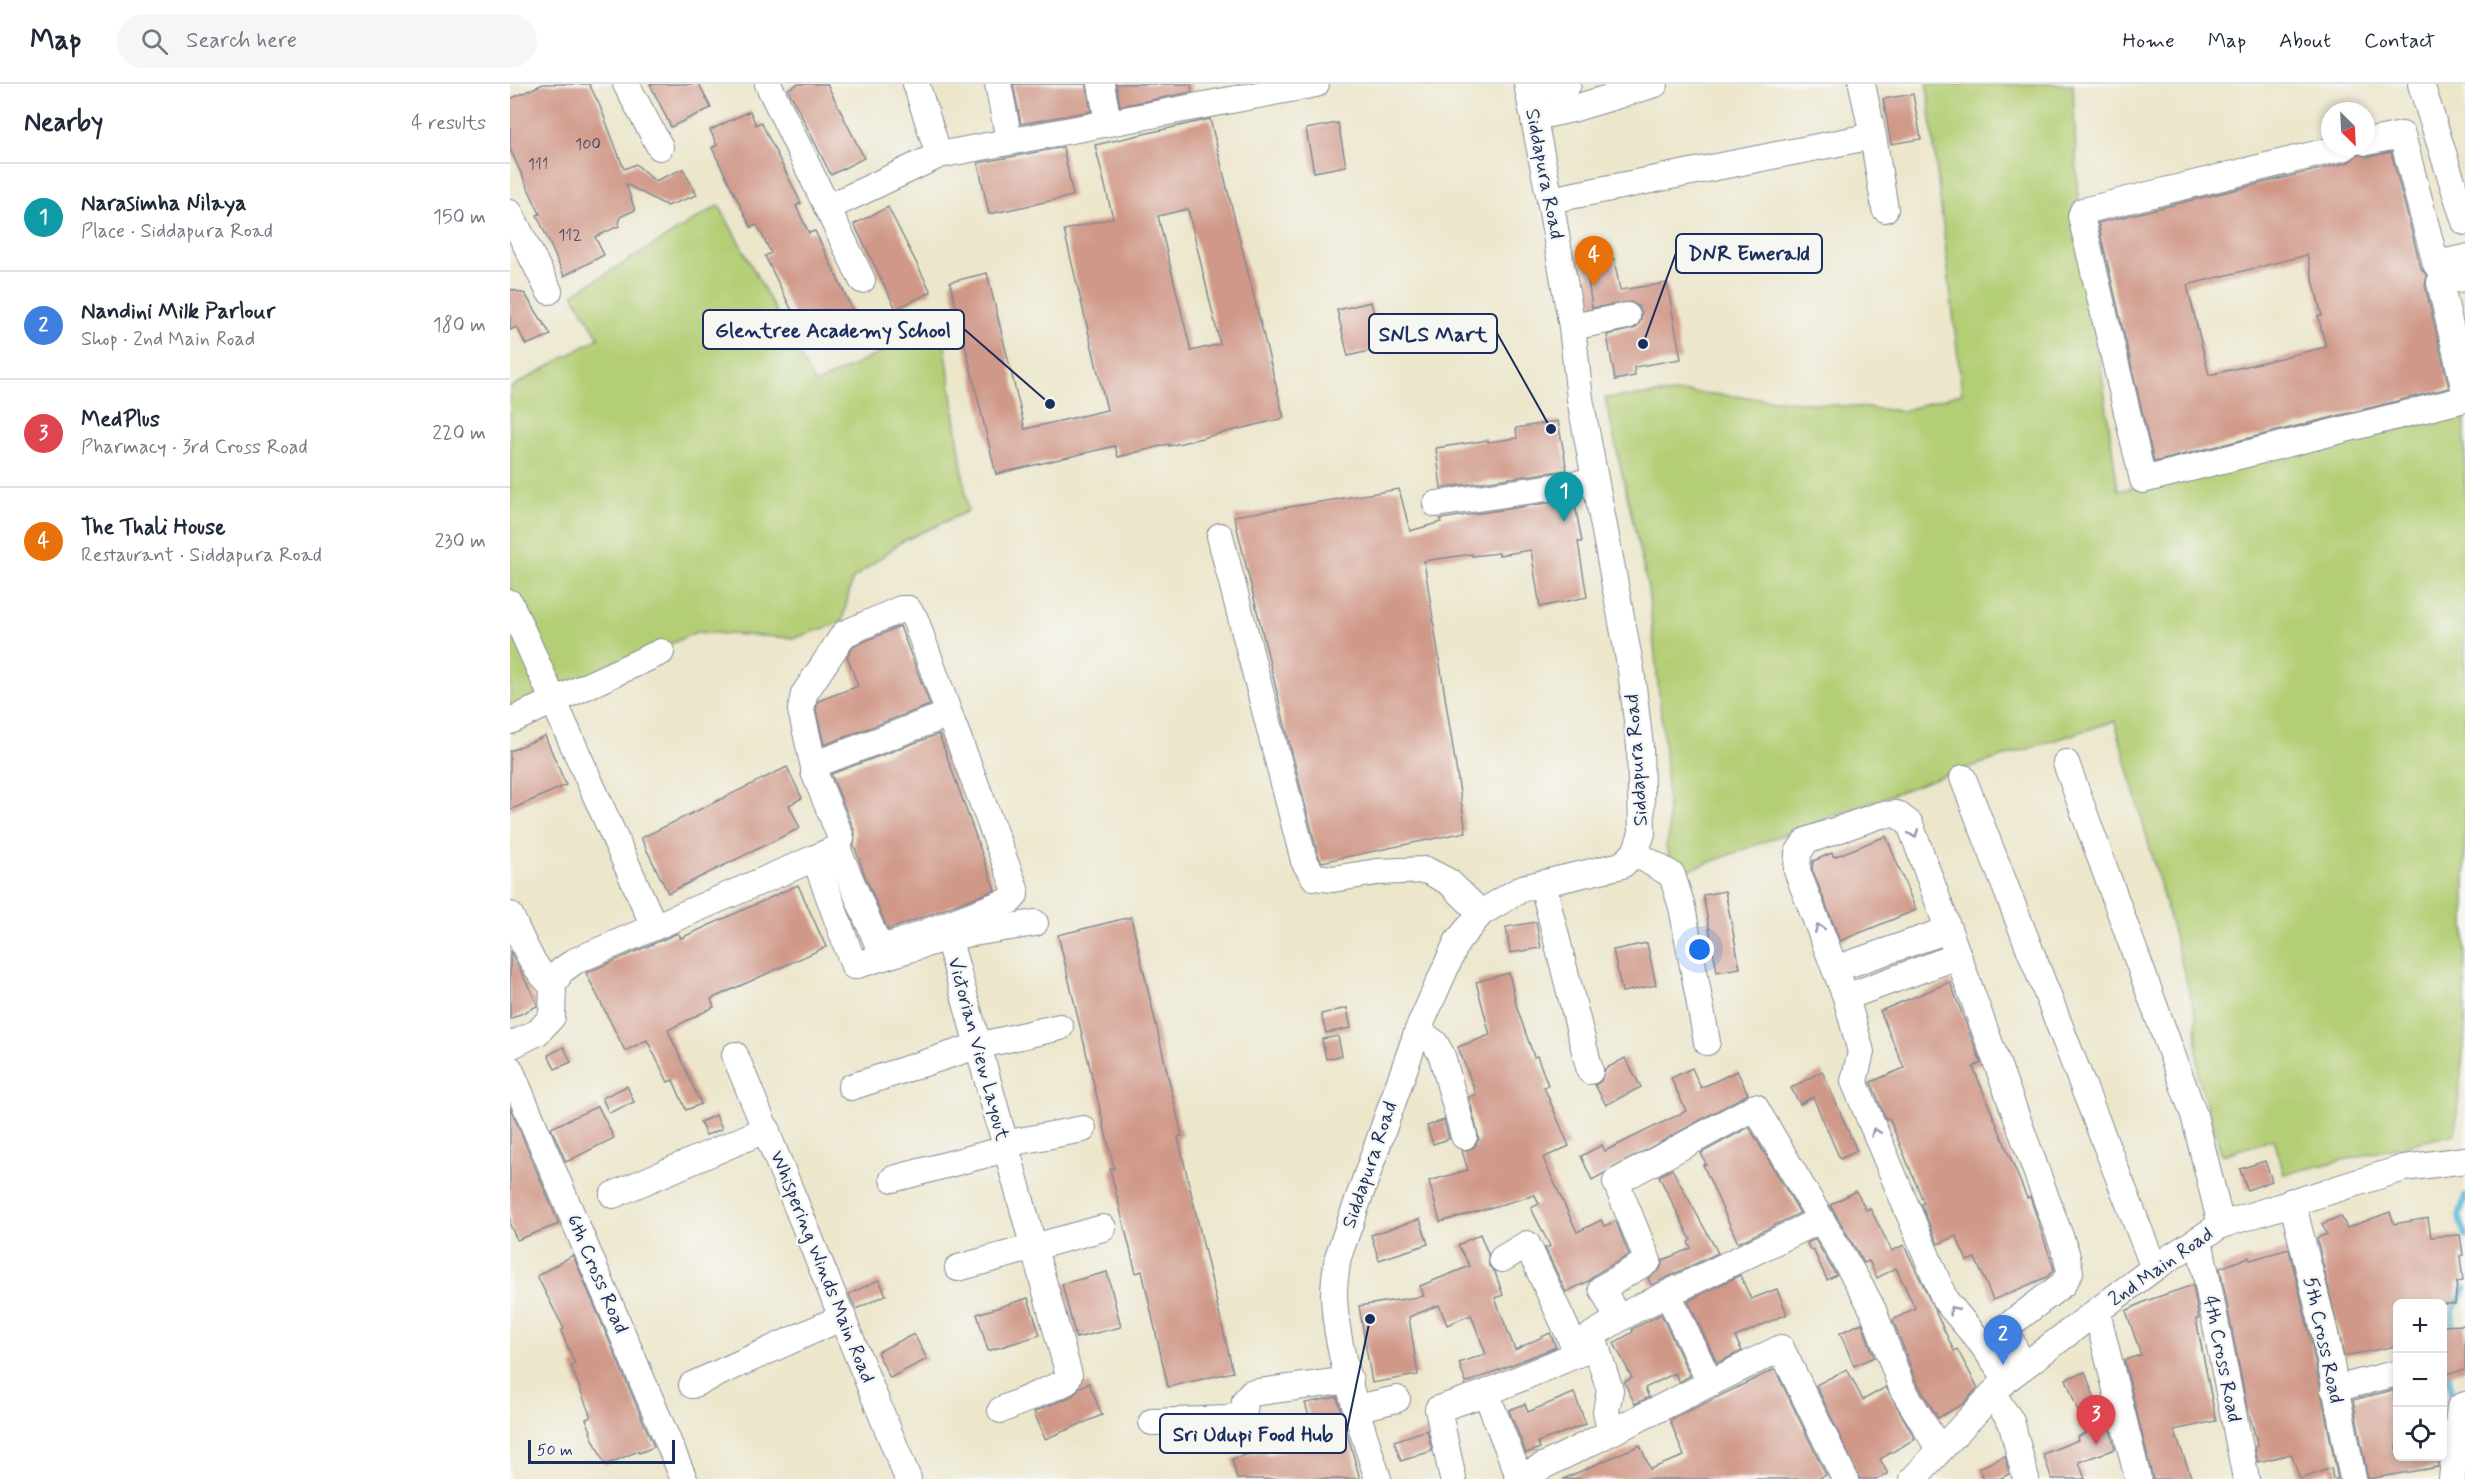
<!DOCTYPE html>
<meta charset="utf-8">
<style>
:root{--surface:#fff;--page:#f6f6f7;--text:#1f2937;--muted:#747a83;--line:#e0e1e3;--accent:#b45309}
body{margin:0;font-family:Mynerve,sans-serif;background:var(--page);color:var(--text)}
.controls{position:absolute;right:18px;bottom:18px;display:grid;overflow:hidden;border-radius:9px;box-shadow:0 3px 9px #0003}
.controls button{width:54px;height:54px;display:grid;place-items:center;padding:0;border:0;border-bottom:2px solid var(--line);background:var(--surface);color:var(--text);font:30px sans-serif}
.compass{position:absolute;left:1811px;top:18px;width:54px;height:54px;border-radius:50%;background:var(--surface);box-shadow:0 3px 9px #0003;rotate:156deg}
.scale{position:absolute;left:18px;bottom:15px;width:147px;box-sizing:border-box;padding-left:6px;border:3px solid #1b2f5e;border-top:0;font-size:16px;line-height:21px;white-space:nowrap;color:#1b2f5e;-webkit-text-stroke:4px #f6f6f2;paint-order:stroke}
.you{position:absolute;left:1190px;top:866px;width:21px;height:21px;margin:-15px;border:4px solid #fff;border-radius:50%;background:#1a73e8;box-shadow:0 0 0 9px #1a73e833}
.badge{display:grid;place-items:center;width:39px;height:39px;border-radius:50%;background:var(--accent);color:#fff;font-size:20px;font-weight:700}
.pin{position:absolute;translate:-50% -50px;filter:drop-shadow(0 2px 3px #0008)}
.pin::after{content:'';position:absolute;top:32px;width:21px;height:18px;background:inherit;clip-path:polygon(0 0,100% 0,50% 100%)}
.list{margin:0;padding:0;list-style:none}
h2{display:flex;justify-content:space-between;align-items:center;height:78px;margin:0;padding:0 24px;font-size:26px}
h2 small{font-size:20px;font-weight:400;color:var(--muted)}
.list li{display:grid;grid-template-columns:39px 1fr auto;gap:18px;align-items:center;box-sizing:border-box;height:108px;padding:0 24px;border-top:2px solid var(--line)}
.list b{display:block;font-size:22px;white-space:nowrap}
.list p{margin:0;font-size:20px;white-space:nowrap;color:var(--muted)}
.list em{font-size:20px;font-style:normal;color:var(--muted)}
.icon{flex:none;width:33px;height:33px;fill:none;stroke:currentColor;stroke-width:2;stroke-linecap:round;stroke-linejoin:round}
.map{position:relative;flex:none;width:1955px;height:1395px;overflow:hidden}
header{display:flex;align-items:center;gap:36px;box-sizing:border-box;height:84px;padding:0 30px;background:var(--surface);border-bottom:2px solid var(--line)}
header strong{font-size:28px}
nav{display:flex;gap:33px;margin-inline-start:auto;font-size:21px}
.search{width:420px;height:54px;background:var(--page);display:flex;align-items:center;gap:15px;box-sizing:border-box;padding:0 21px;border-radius:33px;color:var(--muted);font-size:22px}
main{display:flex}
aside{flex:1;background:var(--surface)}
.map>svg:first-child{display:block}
.green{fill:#b4ce74;stroke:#687e69;stroke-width:1.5}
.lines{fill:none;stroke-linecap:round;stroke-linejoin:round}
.stream{stroke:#5cb9da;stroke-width:6}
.building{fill:#d09888;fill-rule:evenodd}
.minor-casing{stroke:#848a94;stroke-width:28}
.minor{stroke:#fff;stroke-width:26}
.oneway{stroke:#8d97ae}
.labels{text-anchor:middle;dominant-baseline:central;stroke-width:5;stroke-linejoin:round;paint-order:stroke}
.number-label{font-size:16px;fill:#484968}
.street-label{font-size:20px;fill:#1b2f5e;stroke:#f6f6f2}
.leader{fill:none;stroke:#1b2f5e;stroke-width:2}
.callout-dot{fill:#1b2f5e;stroke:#f6f6f2;stroke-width:2}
.callout{fill:#f6f6f2;stroke:#1b2f5e;stroke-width:2}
.callout-label{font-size:21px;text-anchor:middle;font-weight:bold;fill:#1b2f5e}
</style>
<header>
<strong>Map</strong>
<div class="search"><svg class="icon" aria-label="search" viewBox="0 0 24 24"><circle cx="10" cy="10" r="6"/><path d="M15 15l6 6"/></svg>Search here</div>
<nav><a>Home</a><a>Map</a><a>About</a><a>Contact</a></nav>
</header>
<main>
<aside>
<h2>Nearby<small>4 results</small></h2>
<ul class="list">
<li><span class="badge" style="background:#0f9aa8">1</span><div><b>Narasimha Nilaya</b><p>Place · Siddapura Road</p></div><em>150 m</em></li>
<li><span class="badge" style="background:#3f7fe0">2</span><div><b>Nandini Milk Parlour</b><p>Shop · 2nd Main Road</p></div><em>180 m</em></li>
<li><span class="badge" style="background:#e0444e">3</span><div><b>MedPlus</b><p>Pharmacy · 3rd Cross Road</p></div><em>220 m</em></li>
<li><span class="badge" style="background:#e8710a">4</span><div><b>The Thali House</b><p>Restaurant · Siddapura Road</p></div><em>230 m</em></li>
</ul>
</aside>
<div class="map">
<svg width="1955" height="1395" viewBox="0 0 1955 1395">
<rect width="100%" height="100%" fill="#f6f6f2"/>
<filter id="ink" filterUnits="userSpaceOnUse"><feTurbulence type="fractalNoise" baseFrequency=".0167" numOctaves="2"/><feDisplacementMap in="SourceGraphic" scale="12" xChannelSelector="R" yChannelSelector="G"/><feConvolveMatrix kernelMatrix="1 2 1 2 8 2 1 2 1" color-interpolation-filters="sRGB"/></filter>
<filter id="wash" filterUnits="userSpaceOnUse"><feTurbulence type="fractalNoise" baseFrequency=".008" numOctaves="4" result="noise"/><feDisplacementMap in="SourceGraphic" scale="24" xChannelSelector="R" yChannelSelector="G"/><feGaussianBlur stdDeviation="1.35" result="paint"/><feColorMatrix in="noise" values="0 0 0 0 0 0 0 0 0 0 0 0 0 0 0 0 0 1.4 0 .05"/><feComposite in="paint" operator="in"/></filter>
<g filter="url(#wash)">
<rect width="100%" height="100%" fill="#ece6cb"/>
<g class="green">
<polygon points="1417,0 1563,0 1568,117 1608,407 1955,330 1955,948 1945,1050 1774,1090 1764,1055 1712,1071 1688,993 1686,932 1605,637 1432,692 1165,791 1156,762 1159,751 1155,668 1138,504 1095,314 1179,308 1392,327 1452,309"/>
<polygon points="209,121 305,300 432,239 458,427 391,458 342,496 332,538 285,554 186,548 0,635 0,304 89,254 63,210"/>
</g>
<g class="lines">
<g class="stream">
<polyline points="1955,1112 1949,1133 1955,1152"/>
<polyline points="1941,1249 1944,1225 1955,1204"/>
<polyline points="1938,1282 1942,1320"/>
</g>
</g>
<g id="blocks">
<g class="building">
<polygon points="33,0 79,0 90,22 114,85 126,80 145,97 173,85 187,111 157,122 116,100 125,126 110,133 109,142 85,153 94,171 54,192 27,131 30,130 0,65 0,15"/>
<polygon points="140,0 189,0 201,24 161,43"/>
<polygon points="288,0 317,0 354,74 321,91 278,5"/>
<polygon points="503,0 576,0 581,27 511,40"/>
<polygon points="606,0 681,0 682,8 610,22"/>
<polygon points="1403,10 1411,55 1381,60 1373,15"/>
<polygon points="240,27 246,41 251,38 291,119 286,122 299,149 305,147 344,229 338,231 345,245 308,263 301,250 295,253 255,172 261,169 247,141 241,143 202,64 207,61 200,46"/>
<path d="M700,35L774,334L659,362V360L608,373L605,362L486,390L440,198L477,189L515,345L597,326L554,146L603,134L585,61ZM678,125L710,260L681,267L648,132Z"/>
<polygon points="828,39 836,82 804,88 796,45"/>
<polygon points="553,63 563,112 479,130 468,79"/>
<path d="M1881,68L1911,184L1917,192L1915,201L1939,304L1644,378L1588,139L1839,78L1848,70L1858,73ZM1797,171L1812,232H1808L1816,263L1699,291L1677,201Z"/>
<polygon points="378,123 421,208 386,225 344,140"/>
<polygon points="1104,175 1110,206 1157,199 1171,275 1124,283 1125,292 1105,296 1097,251 1126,244 1131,236 1132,228 1128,222 1121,218 1082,224 1076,181"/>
<polygon points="0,205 15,210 41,251 16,261 7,243 0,246"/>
<polygon points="861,218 872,264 838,272 827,226"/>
<polygon points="1048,337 1057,386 931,404 926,364 978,356 978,358 1007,354 1006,344"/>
<polygon points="889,405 900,447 931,438 930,435 1064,415 1072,458 1068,458 1077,513 1030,523 1021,466 989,471 989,469 962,472 962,470 914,477 956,748 812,778 808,771 781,666 724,432"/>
<polygon points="390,542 420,621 314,661 306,626 308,617 348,602 337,572 344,562"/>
<polygon points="429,650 485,806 378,846 355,792 344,761 345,748 321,690"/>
<polygon points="35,652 56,701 0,726 0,667"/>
<polygon points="277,683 292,714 279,721 290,744 158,809 131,754"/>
<polygon points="1376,752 1406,826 1330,857 1302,785 1303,777 1322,769 1324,773"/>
<polygon points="288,801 316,863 201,915 204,923 158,946 191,1020 176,1026 163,996 158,998 137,956 115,967 76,889 168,849 171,854"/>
<polygon points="1215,807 1230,884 1207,888 1193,811"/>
<polygon points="621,833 672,1052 668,1053 723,1288 658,1303 632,1187 626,1189 600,1085 604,1084 548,851"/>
<polygon points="1026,838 1031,864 1000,869 996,843"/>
<polygon points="1137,859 1146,901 1112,908 1103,866"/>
<polygon points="0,867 27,919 27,922 0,935"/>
<polygon points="999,889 1007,924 1024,973 1027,972 1038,1001 1034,1003 1059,1062 1033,1074 1067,1148 1091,1136 1094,1142 1106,1137 1119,1171 1084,1191 1079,1197 1056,1208 1035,1164 1040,1162 1021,1124 1029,1120 1025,1111 930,1138 919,1097 958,1086 952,1067 964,1063 969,1055 959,1013 966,1010 948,963 980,951 966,898"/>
<polygon points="1440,898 1471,979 1463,983 1517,1114 1520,1113 1544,1185 1537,1193 1483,1216 1465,1174 1457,1177 1446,1152 1428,1160 1411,1120 1414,1119 1379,1034 1376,1035 1361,998 1394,984 1370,927"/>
<polygon points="837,924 841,944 816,949 811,930"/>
<polygon points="828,952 832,972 816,975 812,955"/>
<polygon points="54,963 61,978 45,985 38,971"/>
<polygon points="1115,974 1131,1003 1096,1021 1085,1001 1091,997 1095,985"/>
<polygon points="1182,984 1191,1004 1227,987 1238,1010 1082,1096 1071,1072 1092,1061 1095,1067 1176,1027 1161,994"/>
<polygon points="1312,987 1347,1067 1330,1075 1303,1013 1290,1020 1281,1004"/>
<polygon points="117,1002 124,1018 99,1029 92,1014"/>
<polygon points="88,1022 104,1054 56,1078 41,1044"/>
<polygon points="0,1023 49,1140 7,1156 0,1141"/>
<polygon points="206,1031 212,1045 196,1051 190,1038"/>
<polygon points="934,1036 939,1055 923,1060 917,1042"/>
<polygon points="1239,1043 1290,1129 1228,1159 1193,1081 1196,1080 1191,1069"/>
<polygon points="1755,1077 1762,1097 1737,1106 1730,1085"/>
<polygon points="1162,1085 1208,1169 1141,1201 1138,1194 1150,1185 1153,1176 1181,1164 1178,1158 1181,1156 1149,1092"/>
<polygon points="1346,1107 1356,1126 1360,1124 1382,1167 1394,1161 1444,1267 1447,1265 1468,1304 1453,1320 1428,1334 1406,1297 1383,1236 1405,1224 1386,1184 1367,1194 1359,1177 1354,1179 1320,1121"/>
<polygon points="1880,1128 1884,1140 1918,1134 1921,1153 1950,1151 1953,1171 1950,1172 1953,1197 1947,1198 1945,1220 1887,1220 1887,1262 1834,1272 1807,1154 1817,1150 1812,1140 1831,1132 1837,1144"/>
<polygon points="910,1135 918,1160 869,1176 861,1151"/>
<polygon points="970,1150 978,1170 979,1182 985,1188 993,1211 985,1214 1005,1266 1040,1249 1046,1263 956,1299 949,1279 976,1270 961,1231 937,1241 929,1221 899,1233 908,1291 862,1299 849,1222 914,1212 910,1202 960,1182 948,1161"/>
<polygon points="1305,1155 1326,1191 1317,1196 1303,1165 1300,1166 1297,1159"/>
<polygon points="1779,1165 1801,1256 1828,1395 1823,1395 1821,1384 1790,1395 1781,1370 1748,1378 1745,1363 1748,1362 1737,1323 1710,1184 1739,1173 1740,1176"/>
<polygon points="63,1171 144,1363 129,1369 128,1367 95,1381 80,1348 81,1347 76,1335 81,1333 61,1282 65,1280 51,1247 54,1245 27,1192"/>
<polygon points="597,1188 611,1243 566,1254 552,1200"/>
<polygon points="1230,1191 1241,1215 1267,1205 1277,1230 1225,1253 1232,1267 1207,1279 1178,1217"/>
<polygon points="369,1196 376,1211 346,1225 339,1210"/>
<polygon points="1683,1201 1689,1235 1686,1235 1706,1337 1664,1346 1682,1395 1643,1395 1614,1276 1631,1271 1616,1227 1636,1217"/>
<polygon points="518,1214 530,1251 478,1267 467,1230"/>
<polygon points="1151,1230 1180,1292 1169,1298 1165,1289 1135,1304 1139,1313 1125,1320 1114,1298 1122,1294 1104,1259 1123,1248 1122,1245"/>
<polygon points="1352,1239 1364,1273 1344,1282 1330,1249"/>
<polygon points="1955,1241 1955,1286 1932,1291 1932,1242"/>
<polygon points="404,1250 417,1275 380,1294 367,1268"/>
<polygon points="1265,1285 1316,1391 1308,1395 1053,1395 1130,1361 1140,1385 1174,1372 1160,1336"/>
<polygon points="1337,1285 1353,1316 1376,1303 1405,1355 1370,1375 1378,1390 1367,1395 1350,1395 1306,1301"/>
<polygon points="1575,1288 1595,1343 1599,1341 1605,1365 1569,1378 1575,1395 1542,1395 1533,1370 1568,1356 1567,1353 1576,1349 1556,1295"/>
<polygon points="579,1299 592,1331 535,1355 524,1328 562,1312 570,1303"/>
<polygon points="1883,1306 1887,1332 1887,1372 1929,1372 1928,1383 1858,1395 1843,1316"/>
<polygon points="1064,1309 1076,1340 1028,1358 1030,1364 1016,1369 999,1326 1015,1320 1018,1328"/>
<polygon points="827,1313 850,1395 727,1395 722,1375 754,1366 756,1371 794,1361 793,1359 806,1355 795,1319"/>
<polygon points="917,1346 922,1367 891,1377 884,1357"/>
<polygon points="1495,1372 1499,1390 1489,1395 1474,1395 1469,1384"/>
</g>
</g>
</g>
<g filter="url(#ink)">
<use href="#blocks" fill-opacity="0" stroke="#848a94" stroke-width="1.5"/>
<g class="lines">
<defs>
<g id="minor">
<polyline points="116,0 150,63"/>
<polyline points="258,0 352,196"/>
<polyline points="406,0 429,71"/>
<polyline points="488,0 499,56"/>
<polyline points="591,0 598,38"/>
<polyline points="1911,0 1955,138"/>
<polyline points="1019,8 1058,0"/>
<polyline points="1025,33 1062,25 1145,0"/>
<polyline points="1363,52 1375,125"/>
<polyline points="1856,58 1892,51 1926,180 1955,174"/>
<polyline points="1835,63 1573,127 1571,132 1633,396 1955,315"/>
<polyline points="1040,116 1363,52 1352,0"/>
<polyline points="317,124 429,71 806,0"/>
<polyline points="0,129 39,207"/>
<polyline points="1955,194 1930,198 1955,307"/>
<polyline points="1062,243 1117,232"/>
<polyline points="926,420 1085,397"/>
<polyline points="710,452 794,777 804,793 823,795 867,788 916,786 939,798 971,829"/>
<polyline points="0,519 144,842"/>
<polyline points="0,637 151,568"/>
<polyline points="1556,679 1684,1031 1711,1141"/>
<polyline points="304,683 291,626 294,610 334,550 391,525 398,525 405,535 439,630 314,677 304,683 304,688 331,754 327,764 305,774"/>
<polyline points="1453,694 1644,1184"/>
<polyline points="327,764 367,858 372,862 386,860 501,816 505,811 505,804 439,630"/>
<polyline points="1125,769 1162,791 1172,823 1197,958"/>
<polyline points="1033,801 1080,987"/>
<path d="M0,831C12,856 22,884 43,902"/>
<polyline points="438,853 525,839"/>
<polyline points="1325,885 1438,846"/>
<polyline points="1336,913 1448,872"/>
<polyline points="908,946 925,959 932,972 954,1052"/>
<polyline points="0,962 28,948 42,933 43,902 51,887 65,877 305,774 344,882 438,853 559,1291 556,1298 491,1326"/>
<polyline points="225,971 398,1395"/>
<polyline points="0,985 174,1395"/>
<polyline points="341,1003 467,962 550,943"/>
<polyline points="494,1060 573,1045"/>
<polyline points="383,1095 496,1065"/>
<polyline points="103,1111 257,1045"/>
<polyline points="1782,1117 1815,1250 1843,1395"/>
<polyline points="1689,1155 1736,1395"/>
<polyline points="992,1175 1017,1160 1068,1270"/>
<polyline points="448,1184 593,1144"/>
<polyline points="1158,1210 1200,1299"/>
<polyline points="1587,1228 1628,1395"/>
<polyline points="1108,1235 1092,1204 1138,1177 1106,1098 1245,1023 1353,1207 1363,1226 1392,1304 1429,1365"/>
<polyline points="1497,1295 1471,1259 1435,1216 1344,997 1351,968 1336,913 1287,787 1288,769 1296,757 1370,731 1387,730 1400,740 1556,1169 1560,1188 1553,1200 1495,1244 1513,1283"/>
<polyline points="182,1301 333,1233"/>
<polyline points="1824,1305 1884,1290"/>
<polyline points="976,1309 1010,1395"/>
<polyline points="1482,1310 1501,1337 1516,1395"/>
<polyline points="848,1324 887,1315"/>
<polyline points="642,1338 718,1335 734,1328 735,1317 741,1309 840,1296"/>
<polyline points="1100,1347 1096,1327 1100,1306 1082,1251 1124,1226 1310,1136"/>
<path d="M868,1395C851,1341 825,1266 824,1210C824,1198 826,1186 828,1173L908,946L947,858L971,829L1013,804L1112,781L1125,769L1132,749L1130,662L1121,586L1070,315L1062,243L1040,116L1017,0"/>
<polyline points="943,1395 928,1325 976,1309 1086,1262"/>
<polyline points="1007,1395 1271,1264 1335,1395"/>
<polyline points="1403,1395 1497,1295 1644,1184 1711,1141 1894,1084 1955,1076"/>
<polyline points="1942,1395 1950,1323 1955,1321"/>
</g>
</defs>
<use href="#minor" class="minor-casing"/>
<use href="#minor" class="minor"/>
</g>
<defs><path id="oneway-chevron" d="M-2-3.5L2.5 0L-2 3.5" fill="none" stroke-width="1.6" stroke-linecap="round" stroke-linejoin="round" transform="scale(1.5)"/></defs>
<g class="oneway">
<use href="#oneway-chevron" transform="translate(1404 750) rotate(70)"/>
<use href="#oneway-chevron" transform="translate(1309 844) rotate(-111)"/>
<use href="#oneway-chevron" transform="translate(1365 1048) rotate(-113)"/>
<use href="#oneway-chevron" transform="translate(1443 1226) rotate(-128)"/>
</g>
</g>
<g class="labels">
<g class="number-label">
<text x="78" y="60">100</text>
<text x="28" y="80">111</text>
<text x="60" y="151">112</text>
</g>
<g class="street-label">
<text transform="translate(1034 90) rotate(79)">Siddapura Road</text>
<text transform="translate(1127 676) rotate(-94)">Siddapura Road</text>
<text transform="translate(468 965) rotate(75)">Victorian View Layout</text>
<text transform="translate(860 1081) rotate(-71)">Siddapura Road</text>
<text transform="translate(312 1183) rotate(68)">Whispering Winds Main Road</text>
<text transform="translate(1651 1183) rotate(-35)">2nd Main Road</text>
<text transform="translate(87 1190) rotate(67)">6th Cross Road</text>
<text transform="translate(1813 1256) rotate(78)">5th Cross Road</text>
<text transform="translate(1712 1275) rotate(79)">4th Cross Road</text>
</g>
</g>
<path class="leader" d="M1133 260L1166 169M540 320L454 245M1041 345L987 249M860 1235L836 1350"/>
<g class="callout-dot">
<circle cx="1133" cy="260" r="6"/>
<circle cx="540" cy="320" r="6"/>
<circle cx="1041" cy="345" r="6"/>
<circle cx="860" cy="1235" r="6"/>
</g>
<g class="callout">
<rect x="1166" y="150" width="146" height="39" rx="6"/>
<rect x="193" y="226" width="261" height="39" rx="6"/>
<rect x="859" y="230" width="128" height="39" rx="6"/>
<rect x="650" y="1330" width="186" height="39" rx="6"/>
</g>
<g class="callout-label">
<text x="1239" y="176">DNR Emerald</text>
<text x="323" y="253">Glentree Academy School</text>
<text x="923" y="257">SNLS Mart</text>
<text x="743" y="1357">Sri Udupi Food Hub</text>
</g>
</svg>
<div class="controls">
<button>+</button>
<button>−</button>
<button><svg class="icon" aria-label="locate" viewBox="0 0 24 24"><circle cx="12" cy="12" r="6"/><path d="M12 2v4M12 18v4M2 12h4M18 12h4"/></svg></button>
</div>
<svg class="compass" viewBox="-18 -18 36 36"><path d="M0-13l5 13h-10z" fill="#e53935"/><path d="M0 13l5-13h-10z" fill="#747a83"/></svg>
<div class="scale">50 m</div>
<div class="you"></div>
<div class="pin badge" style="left:1054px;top:438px;background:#0f9aa8">1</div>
<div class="pin badge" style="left:1493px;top:1281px;background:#3f7fe0">2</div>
<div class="pin badge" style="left:1586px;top:1361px;background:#e0444e">3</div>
<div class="pin badge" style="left:1084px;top:202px;background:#e8710a">4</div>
</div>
</main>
